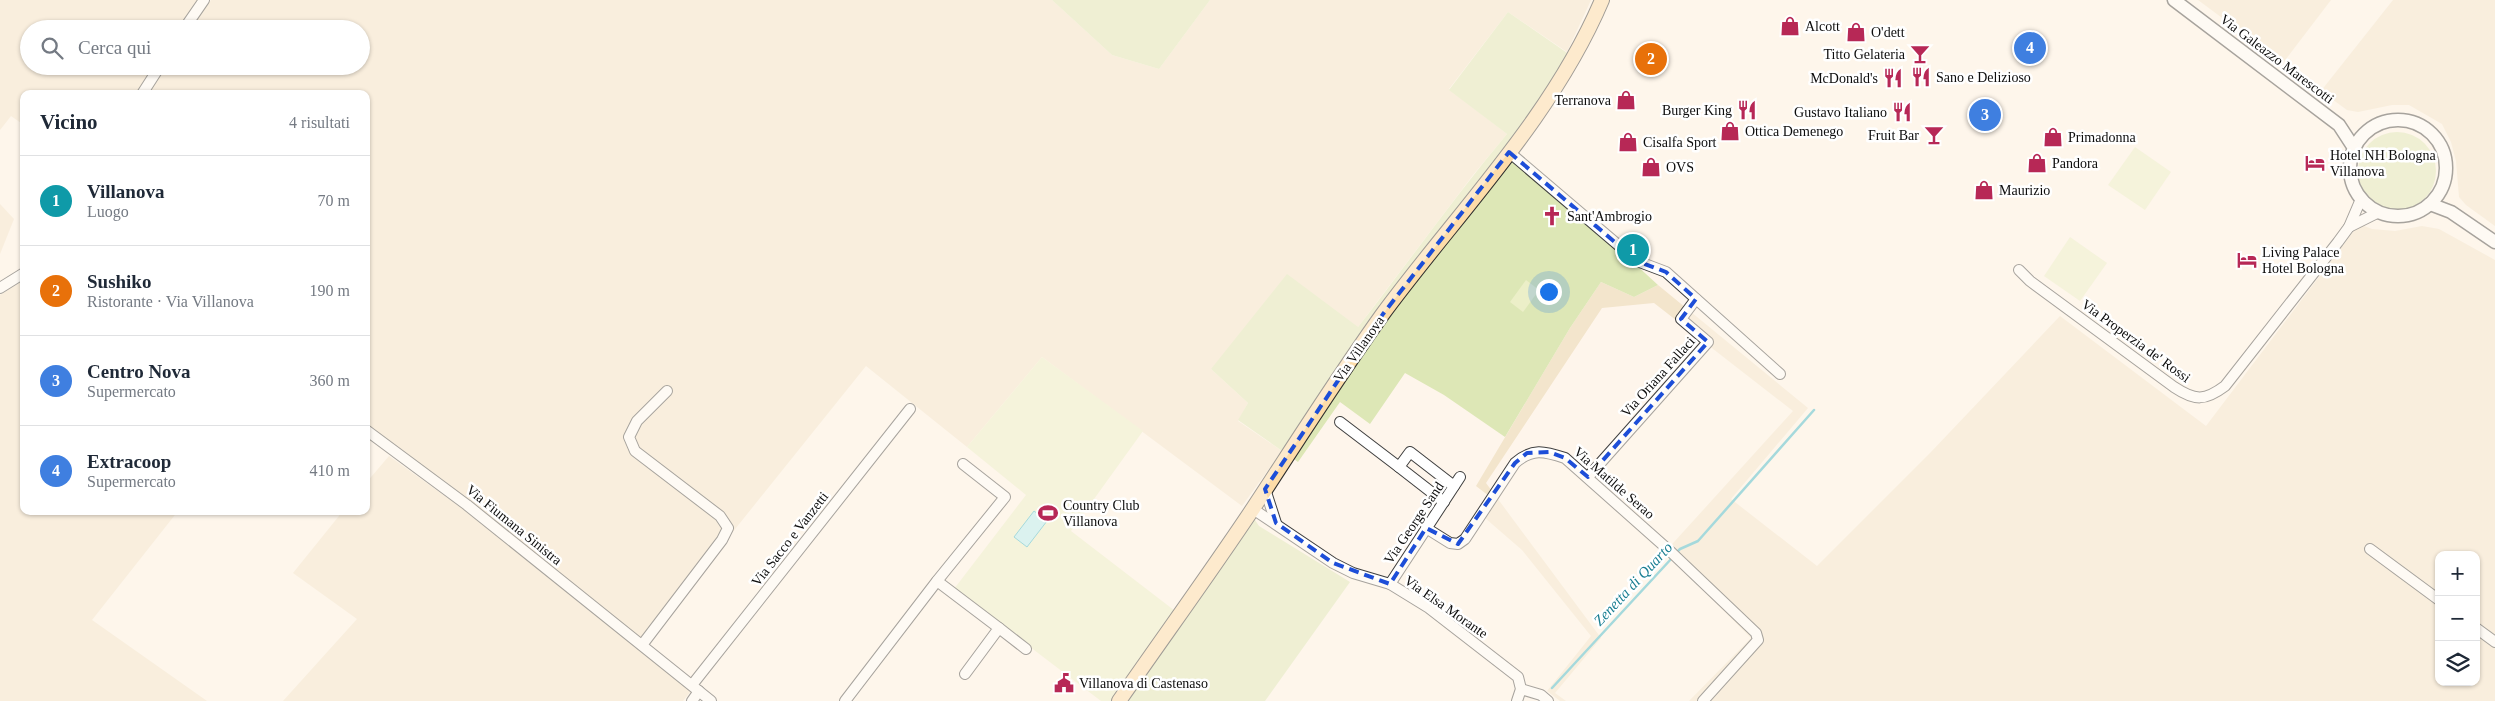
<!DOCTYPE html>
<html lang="it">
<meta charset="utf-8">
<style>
:root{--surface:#fff;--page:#f6f6f7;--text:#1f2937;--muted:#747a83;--line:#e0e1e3;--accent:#b72856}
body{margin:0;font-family:"Times New Roman",serif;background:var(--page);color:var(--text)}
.controls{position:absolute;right:15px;bottom:15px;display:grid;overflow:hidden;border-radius:10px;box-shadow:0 1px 4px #0004}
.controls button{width:45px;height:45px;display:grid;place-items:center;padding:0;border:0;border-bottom:1px solid var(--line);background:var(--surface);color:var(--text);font:25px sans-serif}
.you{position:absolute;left:1548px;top:291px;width:18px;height:18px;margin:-12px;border:4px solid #fff;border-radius:50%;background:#1a73e8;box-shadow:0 0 0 8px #1a73e833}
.badge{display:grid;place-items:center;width:32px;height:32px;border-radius:50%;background:var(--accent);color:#fff;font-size:16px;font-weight:700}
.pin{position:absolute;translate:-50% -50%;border:2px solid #fff;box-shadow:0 1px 5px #0006}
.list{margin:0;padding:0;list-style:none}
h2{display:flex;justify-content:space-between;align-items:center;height:65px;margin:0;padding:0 20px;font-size:21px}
h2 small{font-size:16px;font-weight:400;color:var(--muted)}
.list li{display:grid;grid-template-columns:32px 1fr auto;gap:15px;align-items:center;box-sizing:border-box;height:90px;padding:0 20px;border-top:1px solid var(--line)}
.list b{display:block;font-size:19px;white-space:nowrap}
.list p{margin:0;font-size:16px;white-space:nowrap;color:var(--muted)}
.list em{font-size:16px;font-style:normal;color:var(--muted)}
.icon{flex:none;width:28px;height:28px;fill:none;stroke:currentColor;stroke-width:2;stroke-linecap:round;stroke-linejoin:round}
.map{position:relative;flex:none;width:2495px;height:701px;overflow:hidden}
.search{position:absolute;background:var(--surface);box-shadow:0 1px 4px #0004;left:20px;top:20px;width:350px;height:55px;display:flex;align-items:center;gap:12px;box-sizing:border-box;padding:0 18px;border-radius:28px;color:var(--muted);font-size:19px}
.panel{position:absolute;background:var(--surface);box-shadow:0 1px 4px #0004;left:20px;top:90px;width:350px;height:425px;border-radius:10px}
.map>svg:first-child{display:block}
.farmland{fill:#f3e5cc;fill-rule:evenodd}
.green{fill:#dde7b6}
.pitch{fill:#ecefc8}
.water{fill:#b1edf4;stroke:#3ab7c9}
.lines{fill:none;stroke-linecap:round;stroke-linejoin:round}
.stream{stroke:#3ab7c9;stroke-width:2.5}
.minor-casing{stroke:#3f3f3f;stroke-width:12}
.tertiary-casing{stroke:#3f3f3f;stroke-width:15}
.secondary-casing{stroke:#2e2e2e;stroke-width:16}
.minor{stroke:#fff;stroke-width:10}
.tertiary{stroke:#fff;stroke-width:12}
.secondary{stroke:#fddca8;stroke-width:14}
.marked{fill:none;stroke:#1d4ed8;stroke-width:4;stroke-dasharray:10 6;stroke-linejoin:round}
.labels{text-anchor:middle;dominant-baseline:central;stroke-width:5;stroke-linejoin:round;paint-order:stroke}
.poi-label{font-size:14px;fill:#0c0c0c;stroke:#fff;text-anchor:start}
.street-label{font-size:14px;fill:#0c0c0c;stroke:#fff}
.water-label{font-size:15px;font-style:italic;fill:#197e92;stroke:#fff}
</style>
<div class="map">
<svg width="2495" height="701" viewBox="0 0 2495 701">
<rect width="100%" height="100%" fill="#fef5eb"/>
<g class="farmland">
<polygon points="0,0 200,0 180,29 29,29 29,66 155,66 137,94 24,94 24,125 11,116 0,130"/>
<polygon points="211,0 1052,0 1112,55 1159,69 1210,0 1591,0 1567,52 1508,12 1449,89 1507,134 1473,175 1358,327 1211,369 1248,403 1238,421 1282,451 1242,506 1042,357 967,447 866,366 642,645 366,426 366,94 147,94 165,66 361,66 361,29 190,29"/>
<polygon points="2198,0 2331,0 2283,63"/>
<polygon points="2393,0 2495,0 2495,226 2466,205 2459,197 2456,161 2451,142 2442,124 2409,105 2392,105 2358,112 2347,110 2321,91"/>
<polygon points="0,204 14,219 0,254"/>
<path d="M2359,224L2372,229L2395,231L2422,226L2439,229L2495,260V701H1689L1751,638L1665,552L1793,411L1654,303L1602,308L1486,483L1601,638L1555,693L1566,701H1560L1547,691L1591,636L1522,550L1477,511L1489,496L1476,486L1570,328L1601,282L1634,297L1658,285L1808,408L1731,499L1817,566L1931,452L2060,316L2206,426ZM2439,555H2476V682H2439Z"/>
<polygon points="24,280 24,511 178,511 92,620 207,701 0,701 0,295"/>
<polygon points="389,456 460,507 641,649 691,691 683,701 283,701 357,619 293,573 343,511 366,511 366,483"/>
</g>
<g class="green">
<polygon points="1052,0 1210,0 1159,69 1112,55"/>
<path d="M1508,12L1573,57L1513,152L1658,285L1634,297L1601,282L1570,328L1505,437L1444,395L1405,373L1370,424L1340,402L1298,462L1238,420L1248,403L1211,369L1287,274L1358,327C1408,263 1455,196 1507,134L1449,90Z"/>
<circle cx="2397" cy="171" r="39"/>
<polygon points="1251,514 1259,526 1350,582 1265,701 1124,701"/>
</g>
<g class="pitch">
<polygon points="2135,147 2171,172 2145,210 2108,185"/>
<polygon points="2070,237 2107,263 2080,301 2044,276"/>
<polygon points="1526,280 1539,290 1523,312 1510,302"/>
<polygon points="1042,357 1143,431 1071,531 1179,614 1124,701 1101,701 954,589 1026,495 967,447"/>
</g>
<polygon class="water" points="1034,511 1047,521 1027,547 1014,537"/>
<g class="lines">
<g class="stream">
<polyline points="1675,554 1680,549 1698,541 1814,410"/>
<polyline points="1552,688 1672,558"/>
</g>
<defs>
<g id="minor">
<polyline points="184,29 204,0"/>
<polyline points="142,94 160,66"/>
<polyline points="1509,152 1637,261 1666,272 1780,374"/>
<polyline points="2349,227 2379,212"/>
<path d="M2019,270L2030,281L2174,387C2195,401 2205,401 2225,386L2338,242L2349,227L2361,199"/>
<polyline points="0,288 24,273"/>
<polyline points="1340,422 1399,467"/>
<polyline points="366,430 467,505 711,701"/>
<polyline points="1588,477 1708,342 1681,319 1696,299"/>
<polyline points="1265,489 1276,523"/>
<polyline points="1444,502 1399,467 1410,452 1454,486"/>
<polyline points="1253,509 1333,563 1353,573 1390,584 1429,608 1518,677 1521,689 1517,701"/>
<path d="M1426,528L1450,543L1458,544L1465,539L1515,463C1532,448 1544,451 1565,458L1672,553L1756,633L1758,640L1703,701"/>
<polyline points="2370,549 2439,600"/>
<polyline points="937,581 999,628 965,674"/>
<polyline points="1390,584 1460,477"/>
<polyline points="999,628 1026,649"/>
<polyline points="2476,628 2495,642"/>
<polyline points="642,645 722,540 728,528 720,516 635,451 629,437 637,421 667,391"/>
<polyline points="692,685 910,409"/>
<polyline points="1521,689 1541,695 1548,701"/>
<polyline points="692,701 699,691"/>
<polyline points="845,701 937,581 1005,497 963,464"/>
</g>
<g id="tertiary">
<polyline points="2174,0 2339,125 2354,148"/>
<circle cx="2398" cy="168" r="48"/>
<polyline points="2430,204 2451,212 2495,242"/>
</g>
<path id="secondary" d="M1119,701C1164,636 1210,573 1254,507C1296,443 1337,378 1382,315C1457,213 1552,118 1602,0"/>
</defs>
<use href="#minor" class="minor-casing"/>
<use href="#tertiary" class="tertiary-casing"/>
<use href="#secondary" class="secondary-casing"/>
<use href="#minor" class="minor"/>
<use href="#tertiary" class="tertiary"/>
<use href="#secondary" class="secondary"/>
</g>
<path d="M0 0H2495V701H0ZM1509,152L1637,261L1666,272L1696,299L1681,319L1708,342L1588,477L1565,458L1549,452L1527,453L1515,463L1458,544L1426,528L1390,584L1333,563L1276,523L1265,489L1383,314Z" fill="#fef5eb" fill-opacity=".55" fill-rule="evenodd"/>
<path class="marked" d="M1509,152L1637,261L1666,272L1696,299L1681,319L1708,342L1588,477L1565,458L1549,452L1527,453L1515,463L1458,544L1426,528L1390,584L1333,563L1276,523L1265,489L1383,314Z"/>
<defs>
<symbol id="shop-bare" viewBox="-9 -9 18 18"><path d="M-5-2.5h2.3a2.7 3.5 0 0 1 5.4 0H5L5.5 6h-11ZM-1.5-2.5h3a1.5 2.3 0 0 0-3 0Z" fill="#b72856" stroke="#fff" stroke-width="2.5" paint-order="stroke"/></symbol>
<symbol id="bar-bare" viewBox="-9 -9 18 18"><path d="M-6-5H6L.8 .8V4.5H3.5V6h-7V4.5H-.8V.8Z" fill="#b72856" stroke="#fff" stroke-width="2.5" paint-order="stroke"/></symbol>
<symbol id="restaurant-bare" viewBox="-9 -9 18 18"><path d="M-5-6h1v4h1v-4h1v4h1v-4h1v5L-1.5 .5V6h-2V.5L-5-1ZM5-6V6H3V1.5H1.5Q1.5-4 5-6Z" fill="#b72856" stroke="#fff" stroke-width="2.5" paint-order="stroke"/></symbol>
<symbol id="hotel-bare" viewBox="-9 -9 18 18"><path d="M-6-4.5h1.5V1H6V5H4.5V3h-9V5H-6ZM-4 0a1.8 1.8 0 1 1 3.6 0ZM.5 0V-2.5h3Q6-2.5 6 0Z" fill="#b72856" stroke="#fff" stroke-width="2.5" paint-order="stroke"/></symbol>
<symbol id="church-bare" viewBox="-9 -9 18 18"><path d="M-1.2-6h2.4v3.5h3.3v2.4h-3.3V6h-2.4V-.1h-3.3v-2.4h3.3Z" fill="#b72856" stroke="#fff" stroke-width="2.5" paint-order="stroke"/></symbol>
<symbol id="stadium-bare" viewBox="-9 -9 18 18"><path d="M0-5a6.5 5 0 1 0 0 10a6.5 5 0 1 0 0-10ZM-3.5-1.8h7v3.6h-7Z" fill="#b72856" stroke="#fff" stroke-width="2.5" paint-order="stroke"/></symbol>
<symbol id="civic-bare" viewBox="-9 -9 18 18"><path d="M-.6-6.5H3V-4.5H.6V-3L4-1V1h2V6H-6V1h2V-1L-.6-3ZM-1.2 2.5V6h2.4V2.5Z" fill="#b72856" stroke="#fff" stroke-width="2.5" paint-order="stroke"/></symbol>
</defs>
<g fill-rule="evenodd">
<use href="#shop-bare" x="1776" y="12" width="28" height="28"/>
<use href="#shop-bare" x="1842" y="18" width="28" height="28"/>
<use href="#bar-bare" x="1906" y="40" width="28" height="28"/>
<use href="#restaurant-bare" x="1907" y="63" width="28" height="28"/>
<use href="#restaurant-bare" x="1879" y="64" width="28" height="28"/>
<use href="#shop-bare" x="1612" y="86" width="28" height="28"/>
<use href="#restaurant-bare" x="1733" y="96" width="28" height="28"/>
<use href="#restaurant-bare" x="1888" y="98" width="28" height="28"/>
<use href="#shop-bare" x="1716" y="117" width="28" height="28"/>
<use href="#bar-bare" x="1920" y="121" width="28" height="28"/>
<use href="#shop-bare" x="2039" y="123" width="28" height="28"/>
<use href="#shop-bare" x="1614" y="128" width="28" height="28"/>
<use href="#shop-bare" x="2023" y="149" width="28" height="28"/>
<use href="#hotel-bare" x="2301" y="149" width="28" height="28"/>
<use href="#shop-bare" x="1637" y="153" width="28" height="28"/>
<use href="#shop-bare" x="1970" y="176" width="28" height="28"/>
<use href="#church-bare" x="1538" y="202" width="28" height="28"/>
<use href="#hotel-bare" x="2233" y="246" width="28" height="28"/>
<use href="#stadium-bare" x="1034" y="499" width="28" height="28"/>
<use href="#civic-bare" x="1050" y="669" width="28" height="28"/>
</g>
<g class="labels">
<g class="poi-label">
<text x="1805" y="26">Alcott</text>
<text x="1871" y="32">O'dett</text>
<text x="1905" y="54" text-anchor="end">Titto Gelateria</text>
<text x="1936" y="77">Sano e Delizioso</text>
<text x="1878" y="78" text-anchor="end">McDonald's</text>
<text x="1611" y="100" text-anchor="end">Terranova</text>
<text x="1732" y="110" text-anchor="end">Burger King</text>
<text x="1887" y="112" text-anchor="end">Gustavo Italiano</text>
<text x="1745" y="131">Ottica Demenego</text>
<text x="1919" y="135" text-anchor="end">Fruit Bar</text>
<text x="2068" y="137">Primadonna</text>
<text x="1643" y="142">Cisalfa Sport</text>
<text x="2330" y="155">Hotel NH Bologna<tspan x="2330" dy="16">Villanova</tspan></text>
<text x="2052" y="163">Pandora</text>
<text x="1666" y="167">OVS</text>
<text x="1999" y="190">Maurizio</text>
<text x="1567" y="216">Sant'Ambrogio</text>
<text x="2262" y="252">Living Palace<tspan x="2262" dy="16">Hotel Bologna</tspan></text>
<text x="1063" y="505">Country Club<tspan x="1063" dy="16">Villanova</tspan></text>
<text x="1079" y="683">Villanova di Castenaso</text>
</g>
<g class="street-label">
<text transform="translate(2277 59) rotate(37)">Via Galeazzo Marescotti</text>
<text transform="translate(2136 341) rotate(36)">Via Properzia de' Rossi</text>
<text transform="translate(1359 349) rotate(-55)">Via Villanova</text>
<text transform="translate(1658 377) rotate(-48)">Via Oriana Fallaci</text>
<text transform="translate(1614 483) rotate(41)">Via Matilde Serao</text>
<text transform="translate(1414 523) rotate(-56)">Via George Sand</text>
<text transform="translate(514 525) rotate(39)">Via Fiumana Sinistra</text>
<text transform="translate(790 539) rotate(-52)">Via Sacco e Vanzetti</text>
<text transform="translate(1446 607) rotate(35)">Via Elsa Morante</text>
</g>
<g class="water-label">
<text transform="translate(1633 584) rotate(-47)">Zenetta di Quarto</text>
</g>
</g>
</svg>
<div class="controls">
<button>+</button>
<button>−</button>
<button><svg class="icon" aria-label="layers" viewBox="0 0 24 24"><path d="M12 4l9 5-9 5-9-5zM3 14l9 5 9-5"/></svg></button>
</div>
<div class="you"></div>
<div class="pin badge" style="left:1633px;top:250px;background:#0f9aa8">1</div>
<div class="pin badge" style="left:1651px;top:59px;background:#e8710a">2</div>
<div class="pin badge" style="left:1985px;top:115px;background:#3f7fe0">3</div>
<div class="pin badge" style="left:2030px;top:48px;background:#3f7fe0">4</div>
<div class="search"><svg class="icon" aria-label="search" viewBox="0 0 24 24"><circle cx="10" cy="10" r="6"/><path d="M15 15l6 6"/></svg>Cerca qui</div>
<section class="panel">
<h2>Vicino<small>4 risultati</small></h2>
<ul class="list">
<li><span class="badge" style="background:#0f9aa8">1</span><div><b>Villanova</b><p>Luogo</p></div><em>70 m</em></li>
<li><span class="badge" style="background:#e8710a">2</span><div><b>Sushiko</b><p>Ristorante · Via Villanova</p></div><em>190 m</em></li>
<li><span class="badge" style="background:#3f7fe0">3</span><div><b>Centro Nova</b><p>Supermercato</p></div><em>360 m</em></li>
<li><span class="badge" style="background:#3f7fe0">4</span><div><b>Extracoop</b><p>Supermercato</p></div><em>410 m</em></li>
</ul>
</section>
</div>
